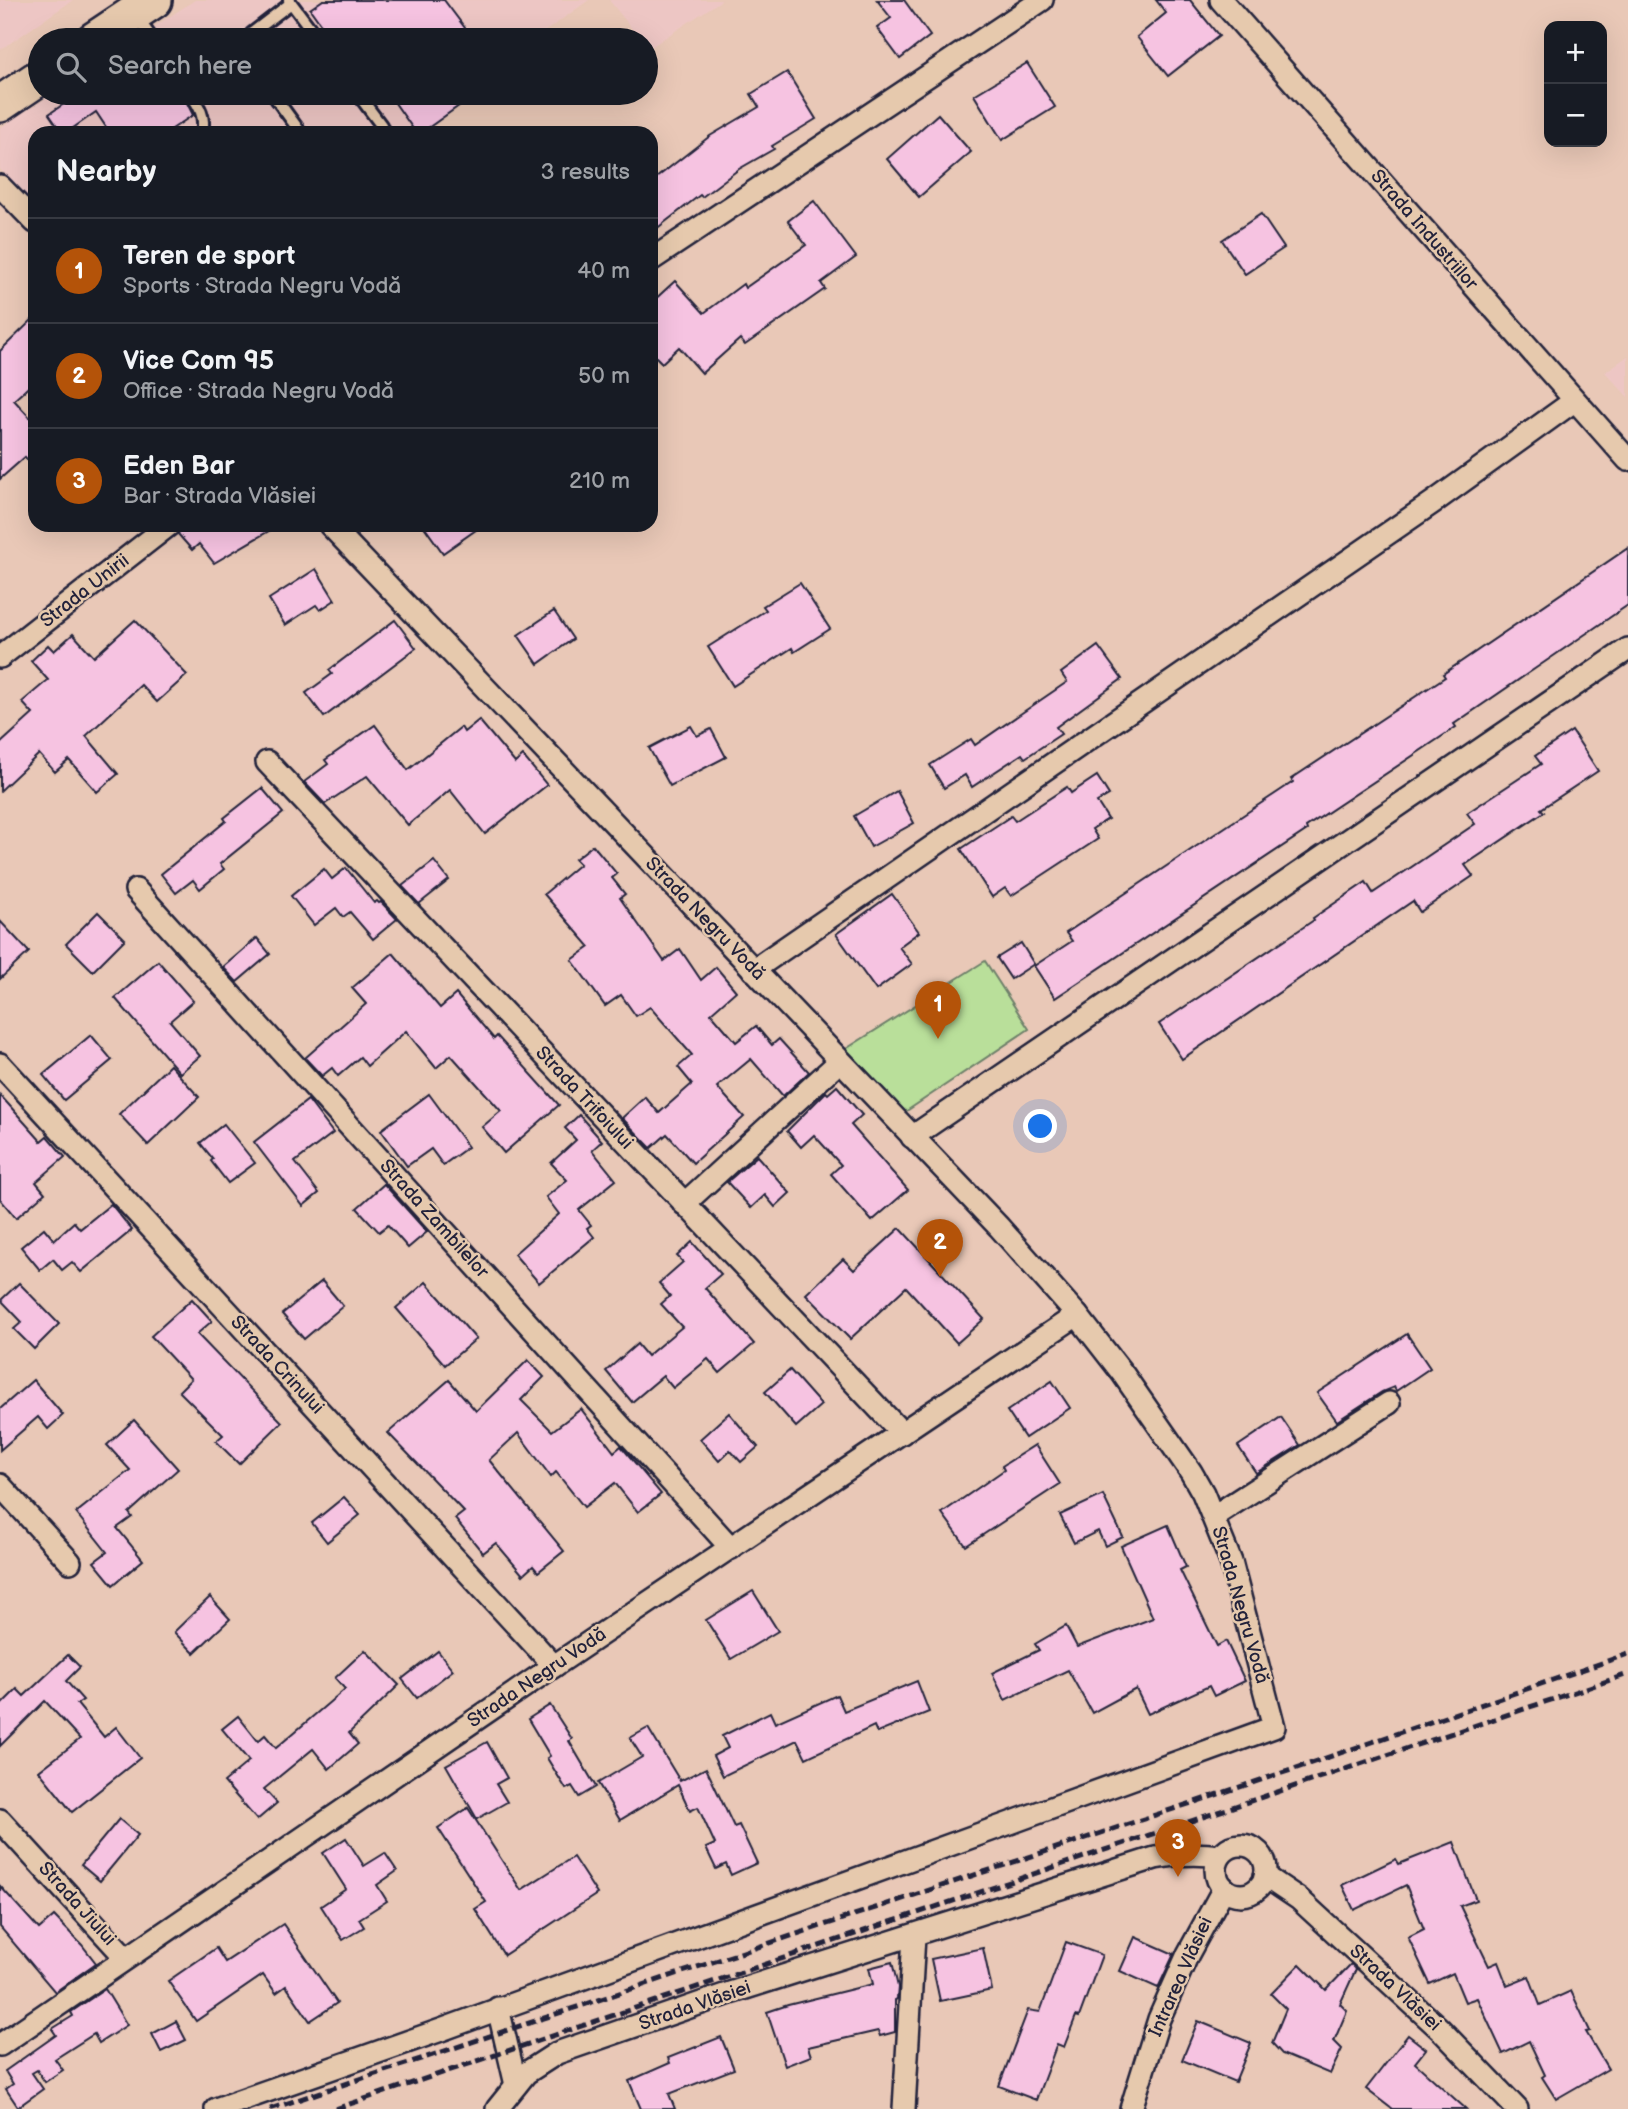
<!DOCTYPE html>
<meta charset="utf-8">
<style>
:root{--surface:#171b24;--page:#242831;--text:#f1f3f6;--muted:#9ea1a6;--line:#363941;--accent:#b45309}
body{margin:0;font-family:"Balsamiq Sans",sans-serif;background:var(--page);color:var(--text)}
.controls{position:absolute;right:21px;top:21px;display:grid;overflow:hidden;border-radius:14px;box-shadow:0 7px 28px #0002}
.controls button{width:63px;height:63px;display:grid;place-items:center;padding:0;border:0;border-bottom:2px solid var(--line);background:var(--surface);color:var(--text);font:35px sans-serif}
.you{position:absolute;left:1041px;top:1127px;width:24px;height:24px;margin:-18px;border:5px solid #fff;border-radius:50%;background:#1a73e8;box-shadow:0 0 0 10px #1a73e833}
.badge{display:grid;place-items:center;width:46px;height:46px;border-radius:50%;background:var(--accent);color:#fff;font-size:23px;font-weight:700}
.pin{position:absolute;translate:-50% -58px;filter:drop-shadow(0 2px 4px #0008)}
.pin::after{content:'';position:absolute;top:37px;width:24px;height:21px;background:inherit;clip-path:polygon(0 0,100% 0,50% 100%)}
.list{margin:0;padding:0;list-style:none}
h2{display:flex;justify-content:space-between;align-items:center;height:91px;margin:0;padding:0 28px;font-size:30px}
h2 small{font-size:23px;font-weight:400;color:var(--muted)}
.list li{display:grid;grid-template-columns:46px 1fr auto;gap:21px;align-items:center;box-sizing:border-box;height:105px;padding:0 28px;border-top:2px solid var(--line)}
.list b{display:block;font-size:26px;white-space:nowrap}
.list p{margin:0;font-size:23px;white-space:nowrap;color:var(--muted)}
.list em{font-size:23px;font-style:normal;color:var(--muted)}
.icon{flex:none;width:38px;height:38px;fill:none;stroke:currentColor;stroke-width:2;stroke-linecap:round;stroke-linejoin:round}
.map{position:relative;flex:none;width:1628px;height:2109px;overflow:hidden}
.search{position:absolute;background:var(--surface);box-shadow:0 7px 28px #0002;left:28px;top:28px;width:630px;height:77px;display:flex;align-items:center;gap:18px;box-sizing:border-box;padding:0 24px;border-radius:38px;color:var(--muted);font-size:26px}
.panel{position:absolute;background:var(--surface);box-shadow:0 7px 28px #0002;left:28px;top:126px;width:630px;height:406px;border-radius:21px}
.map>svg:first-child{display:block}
.built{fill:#edc6c4}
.green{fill:#b9df9a;stroke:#6e806a;stroke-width:2}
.building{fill:#f6c3e1;stroke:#22223b;stroke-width:2}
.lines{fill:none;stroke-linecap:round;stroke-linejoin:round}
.lane-casing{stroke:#22223b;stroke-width:16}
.street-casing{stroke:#22223b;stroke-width:26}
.primary-casing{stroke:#22223b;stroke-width:40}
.lane{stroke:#e6c9ad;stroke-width:10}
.street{stroke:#e6c9ad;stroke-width:21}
.primary{stroke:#e6c9ad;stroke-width:35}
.rail{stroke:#22223b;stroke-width:5;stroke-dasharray:10 5;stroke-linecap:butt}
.labels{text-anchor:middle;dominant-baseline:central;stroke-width:5;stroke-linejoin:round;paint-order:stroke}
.street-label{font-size:19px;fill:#22223b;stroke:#e6c9ad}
</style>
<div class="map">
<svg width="1628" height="2109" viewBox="0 0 1628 2109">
<rect width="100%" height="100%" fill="#e9c8b7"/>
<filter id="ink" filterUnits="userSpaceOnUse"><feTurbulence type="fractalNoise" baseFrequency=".0143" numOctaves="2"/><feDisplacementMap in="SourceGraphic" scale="14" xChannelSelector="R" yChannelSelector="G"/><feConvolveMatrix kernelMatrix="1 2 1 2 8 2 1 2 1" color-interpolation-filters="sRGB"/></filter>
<g filter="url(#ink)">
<g class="built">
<polygon points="0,0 73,0 0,50"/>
<polygon points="195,0 589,0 533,40 134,40"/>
<polygon points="609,0 722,0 648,49 646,40 641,40"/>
<polygon points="54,93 459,93 403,133 35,133 35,206 0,169 0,128"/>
<polygon points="1628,356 1628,397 1605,372"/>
</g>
<polygon class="green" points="985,961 1029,1029 905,1112 846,1049"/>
<g class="building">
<polygon points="323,0 444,0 474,40 332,40 310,9"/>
<polygon points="877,0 904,0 930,36 900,59 877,28 891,18"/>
<polygon points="1156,0 1190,0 1219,36 1168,76 1137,37 1166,13"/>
<polygon points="1027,63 1055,107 1002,140 974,95"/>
<polygon points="787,72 816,119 772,146 774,149 739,169 702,197 700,195 651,233 651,182 710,136 759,107 751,94"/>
<polygon points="80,93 182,93 193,115 166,133 110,133 96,112 66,133 62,133 49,114"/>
<polygon points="388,93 477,93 421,133 416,133"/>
<polygon points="938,114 971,152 919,197 887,159"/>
<polygon points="814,201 856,257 821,283 825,289 745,345 740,339 702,373 679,347 662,363 651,352 651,303 675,281 704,313 743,284 745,288 806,245 788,221"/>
<polygon points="1261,214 1284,248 1245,274 1222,240"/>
<polygon points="35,317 35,381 14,400 35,423 35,468 25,457 0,479 0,351"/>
<polygon points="182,525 279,525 214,563 199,544 192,550 178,534"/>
<polygon points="423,525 483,525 443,553"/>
<polygon points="1628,548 1628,605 1454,724 1456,727 1306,827 1307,830 1055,998 1034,966 1072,941 1066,933 1293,782 1291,779 1445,677 1443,674"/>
<polygon points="316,569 335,600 320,610 316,605 285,625 269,599"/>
<polygon points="800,583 830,629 794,652 792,648 733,686 708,647 766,610 763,606"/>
<polygon points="554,611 573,639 538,664 518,635"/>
<polygon points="135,620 187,675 157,702 141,685 86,736 118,774 97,792 69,760 55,772 39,754 0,791 0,744 33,714 22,702 48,680 31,661 48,645 54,651 73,634 94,657"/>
<polygon points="395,620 416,648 324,717 306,693 332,674 329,670"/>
<polygon points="1098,646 1122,679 1056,727 1061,734 1025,758 1022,754 972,787 965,775 944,788 930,765 971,739 975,745 1067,682 1061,673"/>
<polygon points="479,720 515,763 523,756 547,785 485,834 450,790 408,825 367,776 325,804 304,782 328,764 325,760 375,725 408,770 461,727 464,732"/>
<polygon points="691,726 697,736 711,729 726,757 670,786 649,748"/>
<polygon points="1572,731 1598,771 1541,809 1544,812 1465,865 1473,876 1420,912 1413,901 1182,1059 1159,1024 1314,920 1313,918 1366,882 1373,893 1475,824 1467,813 1541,764 1535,756"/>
<polygon points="1097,776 1109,795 1097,802 1108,819 1092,829 1098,839 1011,896 1005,888 992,897 961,849 1011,816 1015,821 1067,787 1071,793"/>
<polygon points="262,788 283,813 220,864 224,869 200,889 193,880 176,893 161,874 226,821 224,818"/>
<polygon points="897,791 914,823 871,847 854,816"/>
<polygon points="593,845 617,874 612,878 625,894 620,898 664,961 680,949 701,980 716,967 736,991 711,1013 736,1042 756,1026 772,1045 779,1039 809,1072 783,1096 751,1059 717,1087 744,1117 693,1163 667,1134 651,1148 622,1118 645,1097 659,1113 692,1084 678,1067 692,1055 650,1007 636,1016 621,995 605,1006 572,960 590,947 544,894 580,864 575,859"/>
<polygon points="434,861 449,880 419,904 402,886"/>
<polygon points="346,868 374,903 377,901 379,903 381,902 397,919 373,939 350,912 343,917 336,908 314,925 291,896 324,869 332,879"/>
<polygon points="892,894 919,932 899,947 912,964 876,990 836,934"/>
<polygon points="98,912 125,939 93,971 66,944"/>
<polygon points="0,921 29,952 0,979"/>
<polygon points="257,938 270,954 237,982 223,967"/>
<polygon points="1021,943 1034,964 1011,979 997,958"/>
<polygon points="393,953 440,1008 456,994 494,1039 497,1036 559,1105 504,1153 482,1127 501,1111 451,1055 436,1068 406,1031 367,1066 360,1057 338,1076 332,1068 322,1076 305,1058 366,1004 352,988"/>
<polygon points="158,961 193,1001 170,1021 200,1056 180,1073 115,998"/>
<polygon points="91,1035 112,1060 64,1100 43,1075"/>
<polygon points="170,1065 199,1097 148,1145 119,1114"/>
<polygon points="837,1086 862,1115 851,1125 908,1190 872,1221 831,1174 841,1165 814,1135 801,1147 787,1131 826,1092 828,1094"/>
<polygon points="429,1094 468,1147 443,1165 431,1149 407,1166 381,1130"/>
<polygon points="0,1095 41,1141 47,1136 65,1157 36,1182 45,1193 16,1218 0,1199"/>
<polygon points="308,1100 333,1133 295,1162 319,1193 303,1206 254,1142"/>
<polygon points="579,1115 602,1141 592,1150 616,1180 579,1210 591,1225 587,1228 594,1237 539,1283 514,1254 559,1214 546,1197 567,1180 551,1163 576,1140 565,1128"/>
<polygon points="224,1124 255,1163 228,1183 211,1161 213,1159 200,1143"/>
<polygon points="757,1156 790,1193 775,1207 765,1195 751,1208 727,1182"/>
<polygon points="384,1184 427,1232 408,1248 388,1225 379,1232 357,1208"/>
<polygon points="111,1204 132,1230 81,1272 72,1262 62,1270 53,1259 40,1270 21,1247 44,1228 54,1240 74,1222 80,1229"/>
<polygon points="900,1228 984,1319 957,1343 906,1287 850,1339 806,1294 843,1259 854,1270"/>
<polygon points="692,1242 721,1274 705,1288 754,1344 720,1373 708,1359 673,1388 663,1376 632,1402 606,1371 637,1344 647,1356 682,1327 661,1304 670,1296 659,1283 683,1262 677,1256"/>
<polygon points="322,1281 343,1306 304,1339 282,1314"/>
<polygon points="426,1282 476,1339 445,1365 396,1308"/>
<polygon points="19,1283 59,1324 34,1349 14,1329 22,1322 1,1300"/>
<polygon points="192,1299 212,1321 197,1334 282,1422 239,1464 216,1441 223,1435 179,1391 191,1379 151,1336"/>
<polygon points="1407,1334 1430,1368 1396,1391 1394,1387 1382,1392 1337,1421 1317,1393"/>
<polygon points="528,1360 544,1377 521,1400 552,1431 581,1409 614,1452 621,1446 661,1494 638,1512 615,1483 584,1507 556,1472 551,1477 518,1433 489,1460 564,1551 538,1572 533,1566 523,1575 496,1543 483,1553 455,1519 464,1512 388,1433 449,1380 476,1411"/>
<polygon points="790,1370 821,1405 796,1427 765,1392"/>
<polygon points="33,1380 63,1415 48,1429 38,1417 0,1450 0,1409"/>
<polygon points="1052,1381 1070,1408 1025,1438 1007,1411"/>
<polygon points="729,1413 758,1447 741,1462 730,1450 719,1461 700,1439"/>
<polygon points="1281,1417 1300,1445 1256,1473 1238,1446"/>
<polygon points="134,1420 178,1469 129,1513 132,1517 117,1528 143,1560 113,1585 94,1562 107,1552 76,1513 130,1470 107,1445"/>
<polygon points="1035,1445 1060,1484 966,1546 942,1513 1004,1470 1002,1466"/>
<polygon points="1103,1495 1123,1537 1105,1546 1098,1531 1074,1543 1060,1515"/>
<polygon points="344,1497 360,1515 327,1542 312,1523"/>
<polygon points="1168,1525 1186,1567 1180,1570 1217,1646 1226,1641 1245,1681 1214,1696 1209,1686 1148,1714 1136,1689 1092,1713 1068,1670 1005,1700 992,1673 1039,1650 1035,1644 1066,1626 1077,1647 1153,1618 1121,1546"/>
<polygon points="753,1591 778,1631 731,1659 706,1620"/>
<polygon points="210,1597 230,1619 194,1653 174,1632"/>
<polygon points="365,1650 399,1685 349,1733 358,1744 329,1769 313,1749 264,1789 277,1803 257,1820 224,1782 249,1761 222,1729 238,1716 258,1741 265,1735 276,1748 345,1689 335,1678"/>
<polygon points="438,1651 453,1670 417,1698 402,1679"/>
<polygon points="68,1655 80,1667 66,1681 83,1700 77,1704 104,1737 116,1727 140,1758 72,1812 39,1771 80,1739 45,1701 0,1746 0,1706 17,1689 24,1696"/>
<polygon points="917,1681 929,1712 877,1733 874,1726 806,1758 797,1740 723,1776 713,1756 728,1748 722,1736 770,1712 775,1723 837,1695 844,1711"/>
<polygon points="550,1705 572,1739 569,1741 596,1787 579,1797 572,1786 566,1789 547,1758 550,1756 528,1719"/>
<polygon points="648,1728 680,1781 706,1768 734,1827 739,1825 757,1863 731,1875 726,1864 716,1869 706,1848 715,1844 698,1807 690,1811 678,1785 620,1820 598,1783 642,1757 630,1738"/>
<polygon points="487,1742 507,1778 496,1784 507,1802 477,1819 446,1765"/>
<polygon points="468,1808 521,1890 573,1857 597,1894 504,1955 475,1909 486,1902 438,1828"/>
<polygon points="119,1819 138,1835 100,1881 81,1865"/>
<polygon points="346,1838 364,1866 385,1853 397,1871 377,1885 387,1901 359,1919 364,1927 343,1940 321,1906 346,1889 323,1853"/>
<polygon points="1454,1842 1476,1900 1460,1906 1489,1966 1498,1962 1507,1985 1529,1976 1540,2005 1571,1991 1590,2031 1586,2032 1608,2069 1556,2099 1542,2077 1545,2075 1529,2041 1503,2054 1477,1998 1465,2002 1453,1973 1430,1984 1408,1937 1424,1929 1406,1885 1354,1910 1342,1885 1396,1859 1399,1864"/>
<polygon points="0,1886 39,1929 54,1916 82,1945 96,1963 55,1992 0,1927"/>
<polygon points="283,1924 337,2003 310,2021 286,1986 276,1993 263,1975 196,2021 168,1981 216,1948 225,1962"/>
<polygon points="1135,1937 1174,1954 1158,1988 1120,1971"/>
<polygon points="1066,1942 1102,1955 1079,2017 1076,2016 1064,2047 1057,2044 1036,2100 999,2086 1028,2010 1040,2012"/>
<polygon points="983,1948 992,1990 940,2001 931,1959"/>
<polygon points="892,1962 898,1987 897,1999 895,2000 895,2032 880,2036 878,2031 808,2047 811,2056 785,2066 767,2012 788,2005 873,1984 869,1968"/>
<polygon points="1300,1964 1326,1990 1351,1964 1356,1969 1340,2004 1347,2011 1334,2041 1342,2049 1330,2074 1282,2054 1272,2043 1286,2009 1271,1994"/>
<polygon points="105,1989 127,2025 99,2043 94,2034 55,2059 63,2070 45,2082 37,2070 32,2073 43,2089 18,2107 6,2089 13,2084 5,2071 56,2035 52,2029 73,2016 71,2012"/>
<polygon points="176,2021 186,2040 161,2052 152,2034"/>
<polygon points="1198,2021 1251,2043 1235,2082 1182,2060"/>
<polygon points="1408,2035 1426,2049 1415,2063 1466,2109 1392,2109 1366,2089"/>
<polygon points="721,2037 734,2069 669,2094 675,2109 641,2109 629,2081 670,2063 668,2058"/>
</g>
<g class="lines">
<defs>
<g id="lane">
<polyline points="289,0 319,40"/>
<polyline points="136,16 153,40"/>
<polyline points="247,40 252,33 291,3"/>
<path d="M190,93C199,106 206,117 202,133"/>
<polyline points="272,93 301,133"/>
<polyline points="357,93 381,125 384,133"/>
</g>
<g id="street">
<polyline points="1221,0 1628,460"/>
<polyline points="0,186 35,222"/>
<polyline points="651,260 1042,0"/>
<polyline points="0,657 169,525"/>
<polyline points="267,762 902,1433"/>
<polyline points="136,890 731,1548"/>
<polyline points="753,970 1435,501 1574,401"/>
<polyline points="0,1064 554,1666"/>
<polyline points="912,1137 1628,649"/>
<polyline points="684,1204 840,1061"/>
<polyline points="0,1485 70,1562"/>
<polyline points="1214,1516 1389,1403"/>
<polyline points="0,1820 126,1958"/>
<circle cx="1241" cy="1870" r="25"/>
<polyline points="1265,1876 1299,1899 1440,2029 1517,2109"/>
<polyline points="498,2008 516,2085"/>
<polyline points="0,2045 554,1666 1077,1315"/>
<polyline points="216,2109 441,2030 1274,1727 1231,1562 1203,1493 1191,1472 1123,1374 1077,1315 999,1227 330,525"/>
<path d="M497,2109L526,2073L557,2053L733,1992L1155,1858C1177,1854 1197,1853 1220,1856"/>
<polyline points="904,2109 914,1936"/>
<polyline points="1131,2109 1159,2019 1188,1954 1224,1888"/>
</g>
<g id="primary">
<polyline points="94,40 154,0"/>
<polyline points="0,104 40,77"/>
</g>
</defs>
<use href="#lane" class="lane-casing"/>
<use href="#street" class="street-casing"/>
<use href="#primary" class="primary-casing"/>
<use href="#lane" class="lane"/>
<use href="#street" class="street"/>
<use href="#primary" class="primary"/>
<g class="rail">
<polyline points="270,2109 1291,1770 1628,1654"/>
<polyline points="335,2109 1628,1674"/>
</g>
</g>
</g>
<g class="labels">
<g class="street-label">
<text transform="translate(1424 230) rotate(49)">Strada Industriilor</text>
<text transform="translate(85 591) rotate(-38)">Strada Unirii</text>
<text transform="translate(705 919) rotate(46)">Strada Negru Vodă</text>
<text transform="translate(584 1098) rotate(47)">Strada Trifoiului</text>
<text transform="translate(434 1219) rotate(48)">Strada Zambilelor</text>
<text transform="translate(277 1365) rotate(47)">Strada Crinului</text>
<text transform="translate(1240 1605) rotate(74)">Strada Negru Vodă</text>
<text transform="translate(537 1678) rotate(-34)">Strada Negru Vodă</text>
<text transform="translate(77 1904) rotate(48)">Strada Jiului</text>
<text transform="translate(1181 1977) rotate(-66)">Intrarea Vlăsiei</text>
<text transform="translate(1395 1988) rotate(43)">Strada Vlăsiei</text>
<text transform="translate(695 2006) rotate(-19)">Strada Vlăsiei</text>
</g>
</g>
</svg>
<div class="controls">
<button>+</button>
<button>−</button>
</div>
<div class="you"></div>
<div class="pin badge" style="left:938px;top:1039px">1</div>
<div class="pin badge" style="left:940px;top:1277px">2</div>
<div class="pin badge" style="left:1178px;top:1877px">3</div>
<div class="search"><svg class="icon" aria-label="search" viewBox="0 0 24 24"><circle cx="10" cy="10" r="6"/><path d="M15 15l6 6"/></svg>Search here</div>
<section class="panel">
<h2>Nearby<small>3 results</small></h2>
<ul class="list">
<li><span class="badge">1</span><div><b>Teren de sport</b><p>Sports · Strada Negru Vodă</p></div><em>40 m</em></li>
<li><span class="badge">2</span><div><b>Vice Com 95</b><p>Office · Strada Negru Vodă</p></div><em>50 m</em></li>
<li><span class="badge">3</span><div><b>Eden Bar</b><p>Bar · Strada Vlăsiei</p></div><em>210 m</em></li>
</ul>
</section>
</div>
